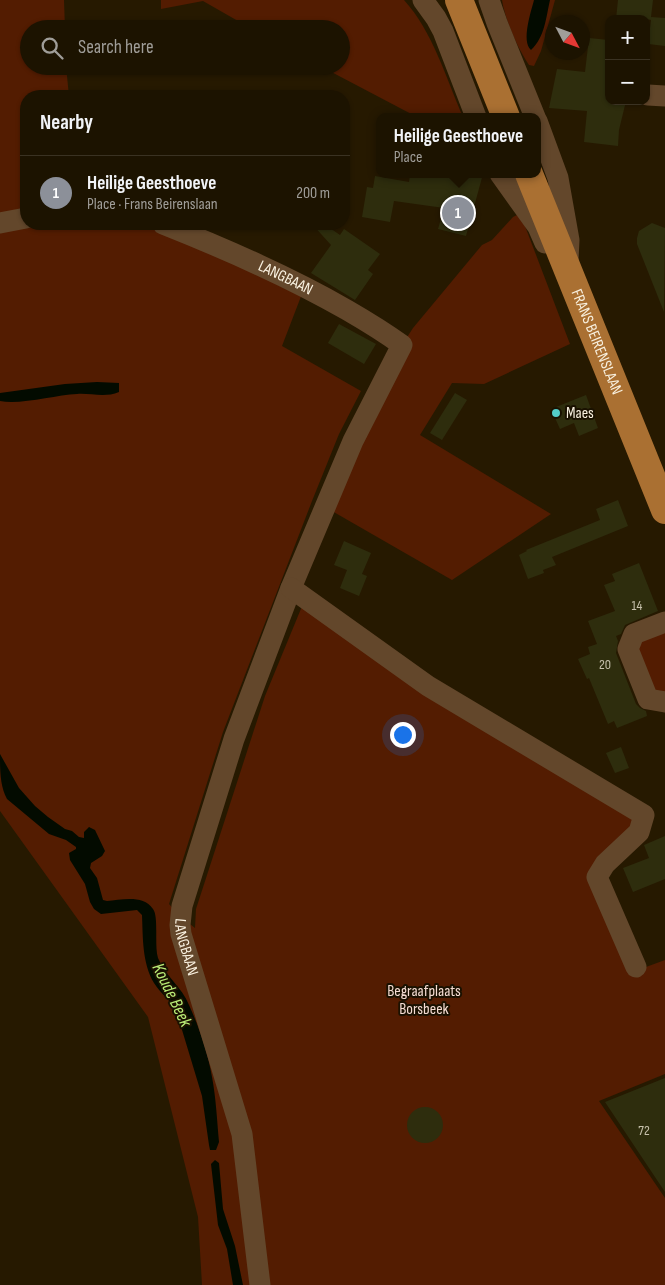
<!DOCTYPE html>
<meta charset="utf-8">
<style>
:root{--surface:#1c1300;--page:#251c0a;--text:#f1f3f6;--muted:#a09e99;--line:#3a3222;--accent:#8c9099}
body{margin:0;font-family:"Sofia Sans Condensed",sans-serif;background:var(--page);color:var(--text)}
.controls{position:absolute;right:15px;top:15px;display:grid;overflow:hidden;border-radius:10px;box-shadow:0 1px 4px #0004}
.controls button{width:45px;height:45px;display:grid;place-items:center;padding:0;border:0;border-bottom:1px solid var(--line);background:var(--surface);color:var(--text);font:25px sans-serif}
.compass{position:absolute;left:545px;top:15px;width:45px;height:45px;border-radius:50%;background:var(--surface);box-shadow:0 1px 4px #0004;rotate:131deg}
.you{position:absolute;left:402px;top:734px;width:18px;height:18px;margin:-12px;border:4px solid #fff;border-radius:50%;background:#1a73e8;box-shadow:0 0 0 8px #1a73e833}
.badge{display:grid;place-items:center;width:32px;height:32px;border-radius:50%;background:var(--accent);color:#fff;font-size:16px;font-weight:700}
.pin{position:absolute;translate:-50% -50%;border:2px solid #fff;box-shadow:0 1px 5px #0006}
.popup{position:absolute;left:376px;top:113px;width:165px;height:65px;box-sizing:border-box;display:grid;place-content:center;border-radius:10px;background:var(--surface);filter:drop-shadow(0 1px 4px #0005);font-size:16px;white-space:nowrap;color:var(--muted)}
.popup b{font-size:19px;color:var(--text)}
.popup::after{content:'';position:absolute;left:50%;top:100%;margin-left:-10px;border:10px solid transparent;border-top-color:var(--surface)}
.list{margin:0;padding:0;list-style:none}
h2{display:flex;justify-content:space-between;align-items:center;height:65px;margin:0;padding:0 20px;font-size:21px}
h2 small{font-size:16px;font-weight:400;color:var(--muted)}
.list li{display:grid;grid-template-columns:32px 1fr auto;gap:15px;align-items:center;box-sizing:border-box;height:75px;padding:0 20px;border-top:1px solid var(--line)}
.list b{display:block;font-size:19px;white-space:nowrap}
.list p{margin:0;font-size:16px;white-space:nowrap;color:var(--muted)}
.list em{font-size:16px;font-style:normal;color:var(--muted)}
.icon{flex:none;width:28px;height:28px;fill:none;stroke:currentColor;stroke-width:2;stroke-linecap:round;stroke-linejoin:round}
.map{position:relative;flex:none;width:665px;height:1285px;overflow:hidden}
.search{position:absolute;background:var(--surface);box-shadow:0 1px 4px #0004;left:20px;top:20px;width:330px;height:55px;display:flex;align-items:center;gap:12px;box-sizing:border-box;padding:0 18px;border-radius:28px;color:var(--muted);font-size:19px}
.panel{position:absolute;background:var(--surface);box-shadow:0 1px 4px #0004;left:20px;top:90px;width:330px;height:140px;border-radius:20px}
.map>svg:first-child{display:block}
.green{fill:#531c01}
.water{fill:#030b00}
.building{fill:#2e2d0d}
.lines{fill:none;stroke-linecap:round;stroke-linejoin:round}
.minor{stroke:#63472b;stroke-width:21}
.major{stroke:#aa7032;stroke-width:28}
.poi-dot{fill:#53cdc9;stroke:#1a1100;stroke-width:2}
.labels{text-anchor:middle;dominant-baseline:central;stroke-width:4;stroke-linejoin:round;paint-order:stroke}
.number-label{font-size:14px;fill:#c6c0ab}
.street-label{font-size:16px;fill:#f9f1e0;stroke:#1a1100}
.poi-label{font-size:16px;fill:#f9f1e0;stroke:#1a1100;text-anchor:start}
.park-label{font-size:16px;fill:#f6ddd3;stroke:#1a1100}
.water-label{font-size:18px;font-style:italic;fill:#baec77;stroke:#1a1100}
</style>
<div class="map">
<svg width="665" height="1285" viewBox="0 0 665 1285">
<rect width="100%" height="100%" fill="#261900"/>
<g class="green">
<polygon points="0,0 64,0 65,29 29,29 29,66 66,66 69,96 26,96 26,224 163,224 305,286 282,346 361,391 339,434 312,501 223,732 169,904 180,916 195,928 196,909 265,696 305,599 644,815 600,860 646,967 665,960 665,1074 599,1101 665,1198 665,1285 202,1285 198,1217 148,1017 0,811"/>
<path d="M161,0H404C433,32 446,78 463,117H417L320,66H341V29H252L203,1L161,9Z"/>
<path d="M502,0H555L541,51L534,66L529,65C518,49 505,20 502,0Z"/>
<polygon points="517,215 525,226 570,344 484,384 452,383 420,435 551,514 452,580 325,507 402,345 413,328 482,245 492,240 513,217"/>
<polygon points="665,628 665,697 655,696 635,647 637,639"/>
</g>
<g class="water">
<path d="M534,0H550C546,17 545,37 531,50C521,41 531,12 534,0Z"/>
<path d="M97,382L119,383V392C105,398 91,393 77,394C55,395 21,405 0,401V393L65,384Z"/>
<path d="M0,754L19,788L35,806L48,817L65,829L72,831L79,837L84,838V832L89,827L95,830L105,851L102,856L91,863L90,868L97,878L103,900L107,901C121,900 143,894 153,909C159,917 154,945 158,958C165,976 182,987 189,1005C199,1027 208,1053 212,1077C216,1098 217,1120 219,1142L216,1150H210L209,1145L202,1096L176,1010C170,1000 160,993 154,983C142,963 143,937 142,915L137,910L101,914L94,909L90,902L85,884L70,860L69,853L76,849V847L66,840L49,834L7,799C0,786 0,770 0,754Z"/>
<polygon points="215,1160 219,1163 223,1209 235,1246 243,1285 233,1285 227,1249 218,1225 211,1164"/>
</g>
<g class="building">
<polygon points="618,0 653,0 651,17 665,18 665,46 648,44 651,20 646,19 616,19"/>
<polygon points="589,38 609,40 609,101 626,101 619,130 618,146 584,142 587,111 549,108 557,69 585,72"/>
<polygon points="410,174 483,174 466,236 438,229 444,208 394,201 390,222 362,217 367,187 373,188 375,176 409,182"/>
<polygon points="652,223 665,228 664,312 637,244 637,238 639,231"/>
<polygon points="312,224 324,224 340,235 344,229 380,254 368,270 373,274 355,300 311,273 331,245"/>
<polygon points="339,324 376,344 364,364 328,343"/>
<polygon points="455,393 467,400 442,440 430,433"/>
<polygon points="586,395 598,428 579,436 574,423 560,429 551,409"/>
<polygon points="618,500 628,526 552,557 556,565 543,570 544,573 528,579 519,555 527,551 526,550 600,520 596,509"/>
<polygon points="344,541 371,553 362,574 367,576 359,596 340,588 347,570 334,565"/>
<polygon points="639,563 658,611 625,625 621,634 616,636 618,641 616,653 636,704 640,708 646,711 647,716 617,728 614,721 608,724 589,678 587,679 578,659 590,654 588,647 597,644 588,621 615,611 604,585 615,581 612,574"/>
<polygon points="621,747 629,768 615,773 606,753"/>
<polygon points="665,836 665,879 633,892 623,868 649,858 644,845"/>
<polygon points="665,1078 665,1192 605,1102"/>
<circle cx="425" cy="1125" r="18"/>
</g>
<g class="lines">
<g class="minor">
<polyline points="423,0 436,18 443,31 476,117"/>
<polyline points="489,0 497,23 535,117"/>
<polyline points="648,95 665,96"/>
<polyline points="537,121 558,178 569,240 568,260"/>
<polyline points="500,174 538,227 545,243"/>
<polyline points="0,223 26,218"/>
<path id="s1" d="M163,224C226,249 288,276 347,310C366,321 384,332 402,345L353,441L291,588L234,739L182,906L180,925L181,934L242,1134L260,1285"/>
<polyline points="291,588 428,686 644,815 639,832 605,864 597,877 636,967"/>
<polyline points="665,622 634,634 628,649 648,699 665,702"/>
</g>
<g class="major">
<polyline points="459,0 506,117"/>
<path id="s2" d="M529,174L665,510"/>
</g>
</g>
<circle class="poi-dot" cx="556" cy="413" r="5"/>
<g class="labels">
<g class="number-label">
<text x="637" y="605">14</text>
<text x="605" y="664">20</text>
<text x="644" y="1130">72</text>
</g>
<g class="street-label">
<text stroke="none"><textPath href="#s1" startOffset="134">LANGBAAN</textPath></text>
<text stroke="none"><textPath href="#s2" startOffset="181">FRANS BEIRENSLAAN</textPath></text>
<text stroke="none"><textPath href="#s1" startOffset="914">LANGBAAN</textPath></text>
</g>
<g class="poi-label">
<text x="566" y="413">Maes</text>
</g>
<g class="park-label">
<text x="424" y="991">Begraafplaats<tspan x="424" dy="18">Borsbeek</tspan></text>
</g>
<g class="water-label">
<text transform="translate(172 995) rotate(64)">Koude Beek</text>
</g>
</g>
</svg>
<div class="controls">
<button>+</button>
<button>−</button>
</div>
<svg class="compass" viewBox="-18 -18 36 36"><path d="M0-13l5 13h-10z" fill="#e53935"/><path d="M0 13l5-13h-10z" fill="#a09e99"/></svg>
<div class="you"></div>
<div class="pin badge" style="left:458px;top:213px">1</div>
<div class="popup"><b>Heilige Geesthoeve</b>Place</div>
<div class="search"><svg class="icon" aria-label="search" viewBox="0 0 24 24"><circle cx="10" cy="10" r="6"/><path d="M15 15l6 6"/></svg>Search here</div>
<section class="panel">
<h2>Nearby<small></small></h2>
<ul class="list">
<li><span class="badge">1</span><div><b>Heilige Geesthoeve</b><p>Place · Frans Beirenslaan</p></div><em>200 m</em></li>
</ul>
</section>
</div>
